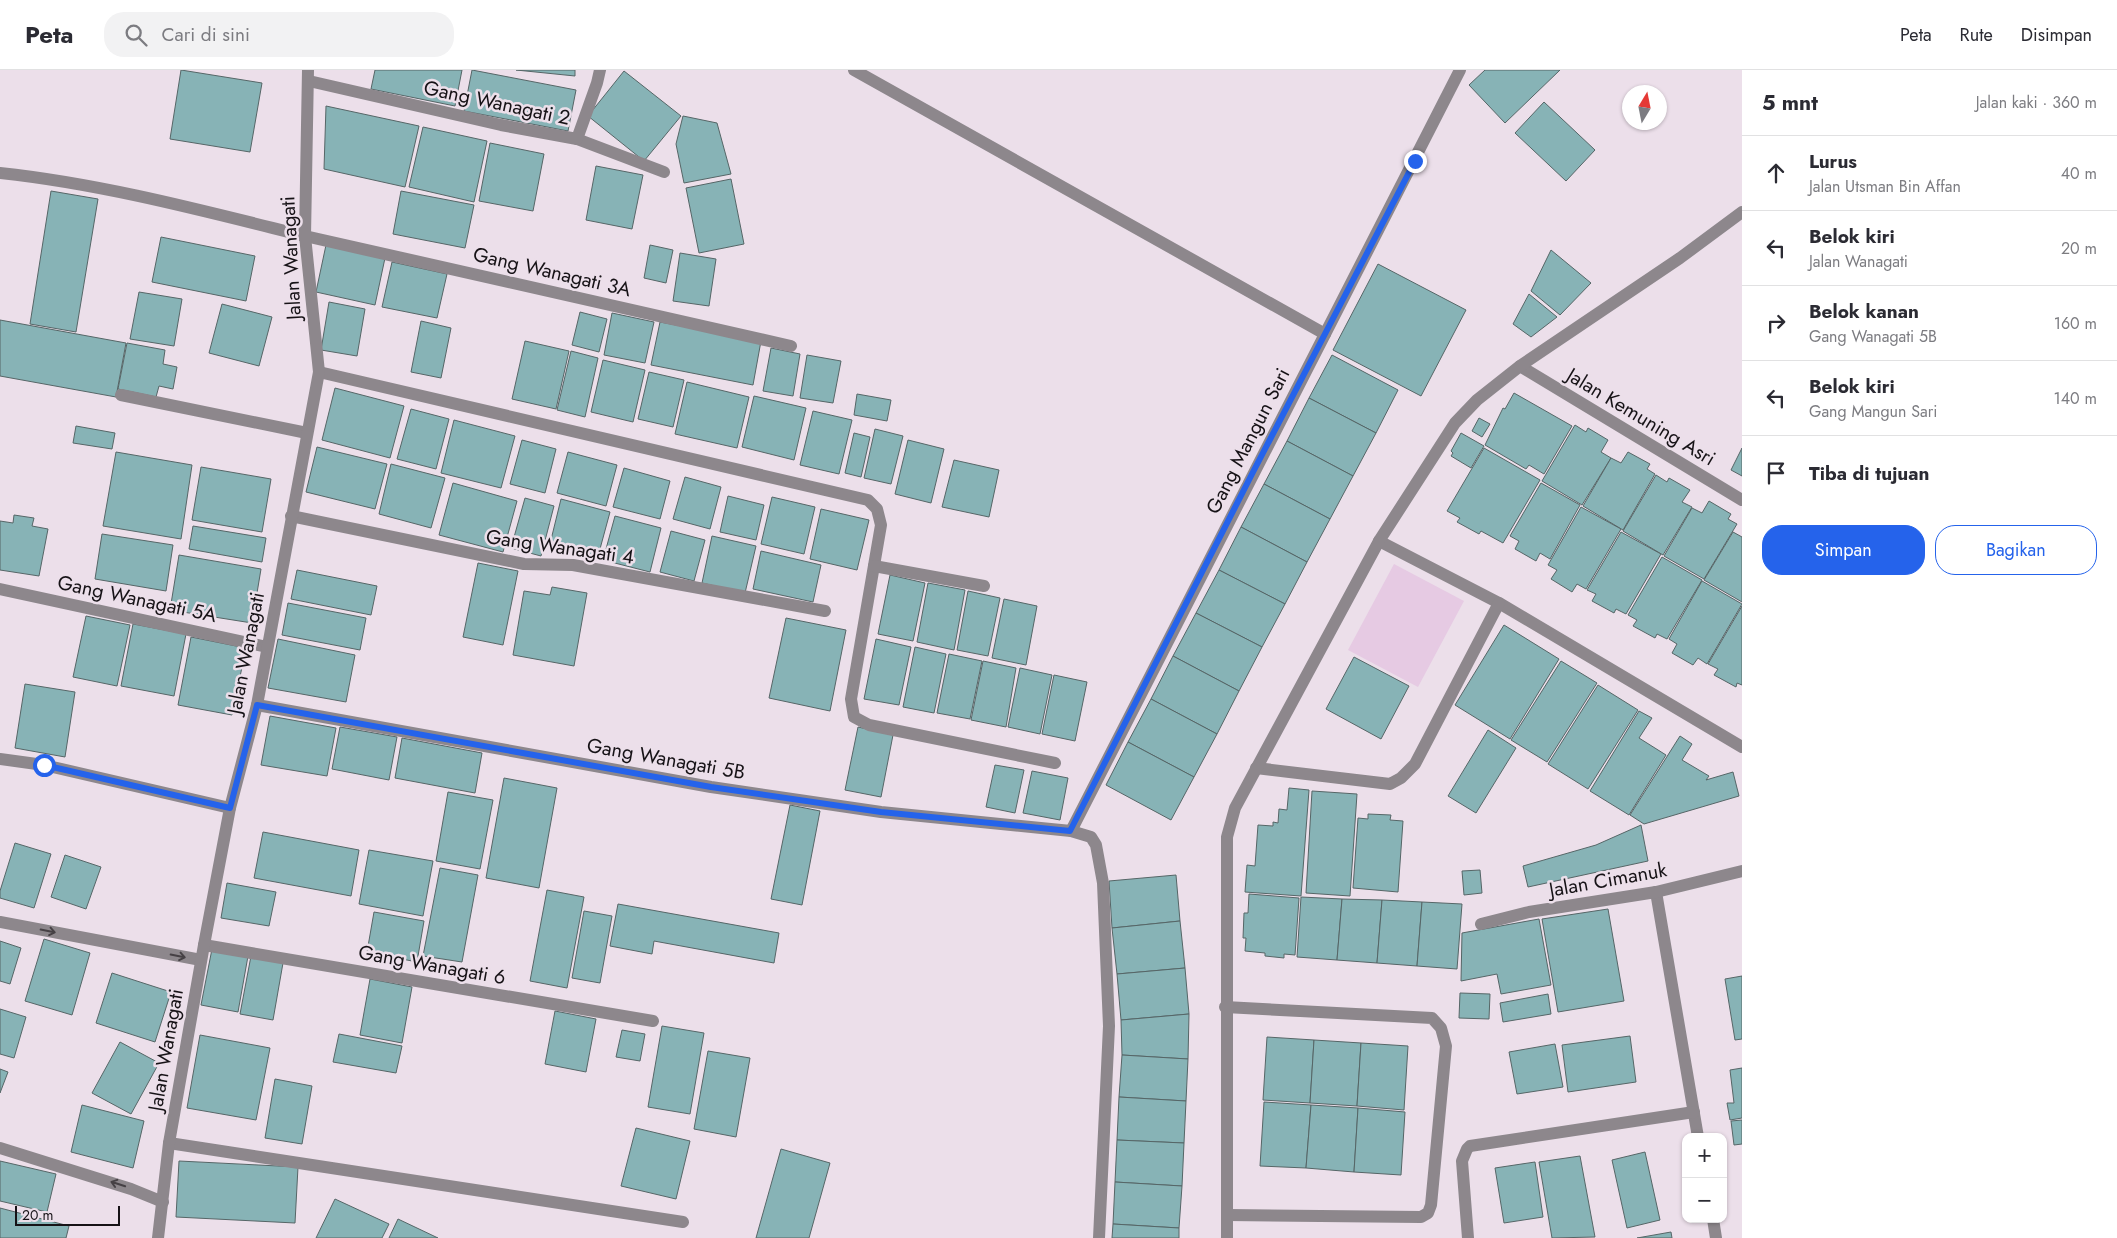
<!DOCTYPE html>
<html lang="id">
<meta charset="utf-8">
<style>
:root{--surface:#fff;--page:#f2f2f3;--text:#2b2b33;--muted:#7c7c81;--line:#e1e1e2;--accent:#2563eb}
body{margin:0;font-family:Jost,sans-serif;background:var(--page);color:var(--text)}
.controls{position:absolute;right:15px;bottom:15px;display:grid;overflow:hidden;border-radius:10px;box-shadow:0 1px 4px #0004}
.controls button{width:45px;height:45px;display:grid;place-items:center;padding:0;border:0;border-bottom:1px solid var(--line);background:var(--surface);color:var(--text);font:25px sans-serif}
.compass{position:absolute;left:1622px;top:15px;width:45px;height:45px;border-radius:50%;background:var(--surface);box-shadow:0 1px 4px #0004;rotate:10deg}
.scale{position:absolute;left:15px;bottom:12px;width:105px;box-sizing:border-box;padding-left:5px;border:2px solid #161216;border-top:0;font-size:14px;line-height:18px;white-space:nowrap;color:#161216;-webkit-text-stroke:4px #ecdfea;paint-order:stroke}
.stop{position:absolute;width:15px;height:15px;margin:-11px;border:4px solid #2563eb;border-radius:50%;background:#fff}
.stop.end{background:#2563eb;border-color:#fff;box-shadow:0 1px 5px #0008}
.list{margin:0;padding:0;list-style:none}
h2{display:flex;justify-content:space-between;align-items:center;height:65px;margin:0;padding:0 20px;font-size:21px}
h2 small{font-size:16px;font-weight:400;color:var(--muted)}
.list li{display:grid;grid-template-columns:32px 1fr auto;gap:15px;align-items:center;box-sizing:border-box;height:75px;padding:0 20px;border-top:1px solid var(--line)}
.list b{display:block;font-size:19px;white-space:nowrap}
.list p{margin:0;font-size:16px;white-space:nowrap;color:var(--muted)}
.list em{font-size:16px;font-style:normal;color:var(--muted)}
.actions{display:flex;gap:10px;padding:15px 20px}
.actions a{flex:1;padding:11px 0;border:1px solid var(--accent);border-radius:20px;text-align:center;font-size:18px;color:var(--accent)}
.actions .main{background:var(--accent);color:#fff}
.icon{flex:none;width:28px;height:28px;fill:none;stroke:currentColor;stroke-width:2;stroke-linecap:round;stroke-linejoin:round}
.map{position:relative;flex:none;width:1742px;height:1168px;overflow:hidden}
header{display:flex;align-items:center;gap:30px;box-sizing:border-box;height:70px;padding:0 25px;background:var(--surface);border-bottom:1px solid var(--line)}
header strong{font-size:24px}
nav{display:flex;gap:28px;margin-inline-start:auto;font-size:18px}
.search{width:350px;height:45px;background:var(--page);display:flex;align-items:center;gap:12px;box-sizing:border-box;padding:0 18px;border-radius:20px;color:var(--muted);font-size:19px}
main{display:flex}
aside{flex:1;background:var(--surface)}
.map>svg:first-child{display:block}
.green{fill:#e6cae3}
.building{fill:#87b3b6;stroke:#566667}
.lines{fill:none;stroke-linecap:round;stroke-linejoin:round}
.service{stroke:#8d878c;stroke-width:12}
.minor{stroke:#8d878c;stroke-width:12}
.oneway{stroke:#464145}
.route{stroke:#2563eb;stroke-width:6}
.labels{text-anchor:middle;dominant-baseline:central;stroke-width:5;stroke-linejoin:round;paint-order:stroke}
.street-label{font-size:20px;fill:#161216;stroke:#ecdfea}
</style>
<header>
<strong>Peta</strong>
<div class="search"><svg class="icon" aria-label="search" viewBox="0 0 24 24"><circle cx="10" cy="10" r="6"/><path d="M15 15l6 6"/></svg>Cari di sini</div>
<nav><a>Peta</a><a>Rute</a><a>Disimpan</a></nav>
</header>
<main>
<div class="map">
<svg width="1742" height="1168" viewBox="0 0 1742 1168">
<rect width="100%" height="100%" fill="#ecdfea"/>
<polygon class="green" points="1394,494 1464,531 1418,617 1348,580"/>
<g class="building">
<polygon points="181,0 262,13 250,82 170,69"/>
<polygon points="375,0 462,0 455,36 371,19"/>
<polygon points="472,0 576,20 568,61 464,41"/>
<polygon points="516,0 575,0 575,6"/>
<polygon points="1485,0 1560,0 1505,53 1469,15"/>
<polygon points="624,1 681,46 644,91 588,46"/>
<polygon points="1544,32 1595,80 1566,111 1515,63"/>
<polygon points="326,36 419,56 405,117 324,99"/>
<polygon points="683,46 717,53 731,104 684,113 676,74"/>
<polygon points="423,57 487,71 474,132 409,117"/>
<polygon points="490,73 544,84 533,141 479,131"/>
<polygon points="596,96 643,105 632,159 586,150"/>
<polygon points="731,109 744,174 699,183 686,118"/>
<polygon points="51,121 98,129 76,262 30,254"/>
<polygon points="401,121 474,135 465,178 393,164"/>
<polygon points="161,167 255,186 246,231 152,212"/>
<polygon points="326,175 385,188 375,235 316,222"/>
<polygon points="650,175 673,180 666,213 644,208"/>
<polygon points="1551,180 1591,213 1560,245 1531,221"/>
<polygon points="680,183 716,189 709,236 673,231"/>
<polygon points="392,192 447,204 437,248 382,237"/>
<polygon points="1378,194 1466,240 1421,326 1333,280"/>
<polygon points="139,222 182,229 174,276 130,269"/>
<polygon points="1529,224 1557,247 1531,267 1513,254"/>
<polygon points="329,232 365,239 357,286 321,280"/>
<polygon points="222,234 272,247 259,296 209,283"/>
<polygon points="580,242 607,249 599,282 572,275"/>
<polygon points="612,243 654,252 645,293 604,285"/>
<polygon points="0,250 126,273 116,327 0,306"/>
<polygon points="421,251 451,258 441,308 411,302"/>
<polygon points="660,252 761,271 753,315 651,295"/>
<polygon points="525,271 569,281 556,339 512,329"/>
<polygon points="127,273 165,280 163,294 177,297 173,319 159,316 156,327 118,319"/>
<polygon points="771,278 800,284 793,326 763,321"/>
<polygon points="571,281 598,288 585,347 557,340"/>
<polygon points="807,285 841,291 833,333 800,328"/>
<polygon points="1332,285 1398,320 1376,363 1309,328"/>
<polygon points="603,290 645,300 633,352 591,342"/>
<polygon points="649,302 684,310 673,357 638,349"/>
<polygon points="687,312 749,327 737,378 675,364"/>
<polygon points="335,318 404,336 390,388 322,370"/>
<polygon points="1514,323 1572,356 1544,404 1529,395 1526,399 1485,375 1503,338 1505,339"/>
<polygon points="857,324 891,330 887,351 854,345"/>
<polygon points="754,326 806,338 794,390 742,377"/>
<polygon points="1309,328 1376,363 1353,406 1287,371"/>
<polygon points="411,339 449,349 436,399 397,389"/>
<polygon points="813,341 852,350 839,404 800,395"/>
<polygon points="1479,348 1490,354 1482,367 1472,361"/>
<polygon points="454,350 515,366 501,418 441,403"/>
<polygon points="1575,355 1586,362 1588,358 1608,370 1601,382 1611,388 1582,435 1542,411"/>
<polygon points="76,356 115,363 112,379 73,373"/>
<polygon points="875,359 903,366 891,414 864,408"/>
<polygon points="854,363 870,367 861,407 845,403"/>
<polygon points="1461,363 1484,376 1471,398 1451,386 1453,383 1451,381"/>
<polygon points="522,370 556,379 545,423 510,414"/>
<polygon points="908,370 944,379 931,433 895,424"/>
<polygon points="1287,371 1353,406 1330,449 1264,414"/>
<polygon points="317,377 387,394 375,439 306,422"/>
<polygon points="1484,378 1540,410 1503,473 1481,461 1479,464 1457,452 1460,448 1447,441"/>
<polygon points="1742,378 1742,406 1731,400"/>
<polygon points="116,382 192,395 181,469 103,456"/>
<polygon points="568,382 617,395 606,436 557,423"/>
<polygon points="1628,382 1650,394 1647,399 1655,404 1623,460 1583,436 1611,388 1621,393"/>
<polygon points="954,390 999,400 989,447 942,437"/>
<polygon points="391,394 445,408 431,458 379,444"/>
<polygon points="201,397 271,409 262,462 192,450"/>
<polygon points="624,398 670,411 660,449 613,437"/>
<polygon points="1656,405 1667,412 1669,408 1690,420 1682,432 1692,437 1663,485 1623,461"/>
<polygon points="685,407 721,417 710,459 673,449"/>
<polygon points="453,413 517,431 503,482 439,465"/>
<polygon points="1541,413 1580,435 1550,489 1540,483 1536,491 1515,479 1519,471 1510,466"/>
<polygon points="1264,414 1330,449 1307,492 1241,457"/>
<polygon points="728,426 764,435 756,470 720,462"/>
<polygon points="772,427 815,437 804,484 761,474"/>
<polygon points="525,428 554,436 541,486 511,478"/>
<polygon points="561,429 610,442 597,490 549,478"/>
<polygon points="1709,431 1731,444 1728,449 1737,454 1704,509 1664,486 1692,438 1702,443"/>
<polygon points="1581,437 1621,459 1586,519 1577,514 1572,522 1551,509 1557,500 1548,495"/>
<polygon points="821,439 869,450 857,500 810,489"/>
<polygon points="14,445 34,448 32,456 48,459 39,506 0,500 0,451 13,453"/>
<polygon points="615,446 661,458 650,502 603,490"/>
<polygon points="193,456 266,468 262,492 189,479"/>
<polygon points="1241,457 1307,492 1285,534 1219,500"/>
<polygon points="671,461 705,470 694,511 660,502"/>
<polygon points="1621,462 1661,484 1626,544 1616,539 1614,543 1592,531 1596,524 1587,520"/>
<polygon points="1733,462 1742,467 1742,532 1704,510"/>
<polygon points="102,464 173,475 166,521 95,509"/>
<polygon points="712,466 756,476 745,523 702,513"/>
<polygon points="761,481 821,495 813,532 753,519"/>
<polygon points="179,485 261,499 252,553 170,540"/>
<polygon points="1662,487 1702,510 1667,569 1657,564 1655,568 1633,556 1637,550 1628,545"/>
<polygon points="478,493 518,501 503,575 463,567"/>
<polygon points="297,500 377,516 371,545 291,529"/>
<polygon points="1219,500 1285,534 1262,577 1196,543"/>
<polygon points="890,505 925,513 913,571 878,564"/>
<polygon points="1702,511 1742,534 1707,594 1698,588 1693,595 1672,583 1677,574 1669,569"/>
<polygon points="928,513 965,520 954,580 917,572"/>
<polygon points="552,517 587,523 574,596 513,585 524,521 550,525"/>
<polygon points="968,521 1000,528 988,586 957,580"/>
<polygon points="1004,529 1037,536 1026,595 992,588"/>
<polygon points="288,533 366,548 360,580 282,565"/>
<polygon points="1742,536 1742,615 1737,613 1736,617 1714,605 1718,599 1708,594"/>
<polygon points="1196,543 1262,577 1239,621 1173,586"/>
<polygon points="86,546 130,555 117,616 73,607"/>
<polygon points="786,548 846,560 830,641 769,628"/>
<polygon points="133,554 186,564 174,626 121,616"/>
<polygon points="1504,555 1559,589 1510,669 1455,635"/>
<polygon points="191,567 246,578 232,645 178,635"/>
<polygon points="278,569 355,585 346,632 268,618"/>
<polygon points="876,569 911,577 899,635 864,629"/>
<polygon points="915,577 946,584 934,643 903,637"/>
<polygon points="949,584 982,591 970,649 937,643"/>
<polygon points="1173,586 1239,621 1217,664 1151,629"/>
<polygon points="1354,587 1409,616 1381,669 1326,639"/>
<polygon points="983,591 1016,598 1006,657 971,650"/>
<polygon points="1561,591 1597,613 1547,692 1511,670"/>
<polygon points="1020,598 1052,605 1040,664 1008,657"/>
<polygon points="1054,605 1087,612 1075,671 1042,664"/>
<polygon points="25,614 75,622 65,687 15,678"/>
<polygon points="1598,615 1638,640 1588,719 1548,694"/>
<polygon points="1151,629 1217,664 1194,707 1128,672"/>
<polygon points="1639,641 1652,648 1639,668 1666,685 1629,745 1590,721"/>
<polygon points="270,646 336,658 327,706 261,695"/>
<polygon points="340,657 397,667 389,710 332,699"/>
<polygon points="858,657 893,665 881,727 845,720"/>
<polygon points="1488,660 1516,678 1476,743 1448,726"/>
<polygon points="1680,666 1692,674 1682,690 1709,706 1706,710 1733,702 1739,726 1644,754 1630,745"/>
<polygon points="402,668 482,683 475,723 395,708"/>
<polygon points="1128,672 1194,707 1171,750 1106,715"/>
<polygon points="995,695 1024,700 1015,743 986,737"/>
<polygon points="1032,701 1068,708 1060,750 1023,743"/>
<polygon points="504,708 557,718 539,818 486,808"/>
<polygon points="1289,718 1309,720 1301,826 1245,822 1247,795 1255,796 1258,755 1273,756 1273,752 1278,753 1279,739 1287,740"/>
<polygon points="1312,721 1357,724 1350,826 1306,823"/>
<polygon points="448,722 493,730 480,799 436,791"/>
<polygon points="790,735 820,741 802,835 771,829"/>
<polygon points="1368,744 1391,745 1390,750 1403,751 1398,822 1353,818 1358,748 1368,749"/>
<polygon points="1641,755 1648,791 1528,817 1523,796 1596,775"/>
<polygon points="263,762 359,780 351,826 254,808"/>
<polygon points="15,773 51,784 34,838 0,828 0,821"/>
<polygon points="369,780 433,791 423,846 359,834"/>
<polygon points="65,785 101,797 86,839 51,827"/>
<polygon points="440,798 478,805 462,892 423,886"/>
<polygon points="1480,800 1482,823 1464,825 1462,801"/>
<polygon points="1176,805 1180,851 1112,858 1109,811"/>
<polygon points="227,813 276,822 269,856 221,848"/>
<polygon points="547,820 584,827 567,918 530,911"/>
<polygon points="1249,824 1299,828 1295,885 1284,884 1284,888 1265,886 1265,883 1245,881 1246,868 1243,868 1244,843 1248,843"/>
<polygon points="1301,827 1342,829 1337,890 1297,887"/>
<polygon points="1342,829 1382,830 1377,893 1337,890"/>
<polygon points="1382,830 1422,832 1417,896 1377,893"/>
<polygon points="1422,832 1462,834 1457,899 1417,896"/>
<polygon points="618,834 779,863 774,893 654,871 652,884 610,876"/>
<polygon points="1608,839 1624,931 1558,942 1542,849"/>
<polygon points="584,841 612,846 600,913 572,908"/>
<polygon points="374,842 424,851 417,892 367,882"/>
<polygon points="1539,849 1551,915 1501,924 1497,904 1461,911 1462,863"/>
<polygon points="1180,851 1185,898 1117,904 1112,858"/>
<polygon points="44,869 90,883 72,945 25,931"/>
<polygon points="0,871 21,878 10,914 0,911"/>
<polygon points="212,879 248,886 238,942 201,935"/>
<polygon points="251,886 283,893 273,950 240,944"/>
<polygon points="1185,898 1189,944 1121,950 1117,904"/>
<polygon points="112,903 171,922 155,972 96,953"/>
<polygon points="1742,906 1742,969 1735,970 1725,909"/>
<polygon points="370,909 412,917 402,973 360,965"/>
<polygon points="1460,923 1490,924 1489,949 1459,948"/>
<polygon points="1548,924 1551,944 1503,952 1500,933"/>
<polygon points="0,939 26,947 14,988 0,984"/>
<polygon points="555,941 596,949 586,1002 545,994"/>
<polygon points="1189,944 1188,989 1122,985 1121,950"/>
<polygon points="662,956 704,963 690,1044 648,1037"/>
<polygon points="622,960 645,964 640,991 616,987"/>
<polygon points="339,964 402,976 396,1003 333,992"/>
<polygon points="200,965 270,978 256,1050 187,1038"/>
<polygon points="1630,966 1636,1012 1568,1022 1562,975"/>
<polygon points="1267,967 1314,970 1310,1033 1263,1030"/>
<polygon points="1314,970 1361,973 1357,1036 1310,1033"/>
<polygon points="120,972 159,993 131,1044 92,1023"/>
<polygon points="1361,973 1408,976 1404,1040 1357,1036"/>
<polygon points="1555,974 1563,1017 1517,1024 1509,982"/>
<polygon points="708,981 750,988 736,1067 694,1059"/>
<polygon points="1122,985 1188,989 1186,1031 1119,1027"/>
<polygon points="1742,998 1742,1048 1730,1050 1727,1033 1734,1033 1730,1000"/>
<polygon points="0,999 8,1002 0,1023"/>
<polygon points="275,1009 312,1016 302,1074 265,1068"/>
<polygon points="1119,1027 1186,1031 1184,1073 1117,1070"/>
<polygon points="1264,1032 1311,1035 1306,1098 1260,1096"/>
<polygon points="82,1035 144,1051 133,1098 71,1082"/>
<polygon points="1311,1035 1358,1038 1354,1102 1306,1098"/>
<polygon points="1358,1038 1405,1042 1401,1105 1354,1102"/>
<polygon points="1742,1050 1742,1074 1734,1075 1731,1051"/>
<polygon points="636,1058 690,1071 676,1129 621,1116"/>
<polygon points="1117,1070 1184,1073 1182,1116 1115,1112"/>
<polygon points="781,1079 830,1093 809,1168 756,1168"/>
<polygon points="1645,1082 1660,1150 1627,1158 1612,1090"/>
<polygon points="1580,1086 1595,1167 1552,1168 1539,1092"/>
<polygon points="0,1091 56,1104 47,1142 0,1131"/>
<polygon points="179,1091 298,1097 295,1153 176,1147"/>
<polygon points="1535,1092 1543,1147 1504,1153 1495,1098"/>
<polygon points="1115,1112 1182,1116 1179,1158 1113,1154"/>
<polygon points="335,1129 389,1154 382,1168 316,1168"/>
<polygon points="0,1138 69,1156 66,1168 0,1168"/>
<polygon points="398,1149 438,1168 389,1168"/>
<polygon points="1113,1154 1179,1158 1179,1168 1112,1168"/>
<polygon points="1671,1162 1672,1168 1637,1168"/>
</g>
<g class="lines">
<g class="service">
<polyline points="577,69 664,102"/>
<path d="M0,103C103,114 204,141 305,166"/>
<polyline points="121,325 307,363"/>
<polyline points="1071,761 1091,767 1096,775 1103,813 1109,956 1099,1168"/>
</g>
<g class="minor">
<polyline points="854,0 1325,264"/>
<polyline points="309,11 501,55 577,69 597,13 600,0"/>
<polyline points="305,166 791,276"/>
<polyline points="1520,296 1742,430"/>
<polyline points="319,302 868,430 877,439 881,455 851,629 854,647 869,655 1055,693"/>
<polyline points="291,446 524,494 573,495 825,541"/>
<polyline points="1379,471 1499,533 1742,677"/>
<polyline points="874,496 984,516"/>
<polyline points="0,519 267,577"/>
<polyline points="257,635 711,717 881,742 1071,761 1460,0"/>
<polyline points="0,689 44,695 230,738"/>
<polyline points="1256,698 1390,714 1401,708 1415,694 1499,533"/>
<polyline points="1656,822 1698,1067"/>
<polyline points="0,852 201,890"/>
<polyline points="1481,854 1529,842 1656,822 1742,801"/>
<polyline points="204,875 653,951"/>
<polyline points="1225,937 1432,948 1441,958 1446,976 1431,1135 1428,1143 1421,1147 1228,1145"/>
<polyline points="169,1073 683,1152"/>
<polyline points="0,1078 131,1119 163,1132"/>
<polyline points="1713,1149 1716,1168"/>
<polyline points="158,1168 169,1073 204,875 230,738 257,635 319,302 305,166 308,0"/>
<polyline points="1227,1168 1227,767 1235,738 1379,471 1455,353 1477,330 1520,296 1680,188 1742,142"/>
<polyline points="1468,1168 1462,1091 1467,1079 1470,1076 1694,1042"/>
</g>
</g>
<defs><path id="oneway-shaft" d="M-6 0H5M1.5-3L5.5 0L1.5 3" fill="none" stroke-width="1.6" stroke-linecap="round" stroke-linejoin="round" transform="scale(1.25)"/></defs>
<g class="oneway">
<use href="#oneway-shaft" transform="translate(48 861) rotate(11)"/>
<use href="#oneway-shaft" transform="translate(178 886) rotate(11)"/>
<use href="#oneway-shaft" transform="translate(118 1114) rotate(-162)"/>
</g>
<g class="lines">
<polyline class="route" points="44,695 230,738 257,635 711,717 881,742 1070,761 1252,404 1415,91"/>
</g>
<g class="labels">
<g class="street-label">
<text transform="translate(497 33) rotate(12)">Gang Wanagati 2</text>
<text transform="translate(291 188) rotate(-93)">Jalan Wanagati</text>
<text transform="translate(552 202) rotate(13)">Gang Wanagati 3A</text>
<text transform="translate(1641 347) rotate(31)">Jalan Kemuning Asri</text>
<text transform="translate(1248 371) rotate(-63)">Gang Mangun Sari</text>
<text transform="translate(560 477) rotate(8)">Gang Wanagati 4</text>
<text transform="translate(137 529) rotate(12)">Gang Wanagati 5A</text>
<text transform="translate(246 583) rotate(-79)">Jalan Wanagati</text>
<text transform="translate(666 689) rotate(10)">Gang Wanagati 5B</text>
<text transform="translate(1608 810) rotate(-10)">Jalan Cimanuk</text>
<text transform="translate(432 895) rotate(10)">Gang Wanagati 6</text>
<text transform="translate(166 980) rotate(-80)">Jalan Wanagati</text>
</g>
</g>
</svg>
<div class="controls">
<button>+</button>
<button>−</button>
</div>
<svg class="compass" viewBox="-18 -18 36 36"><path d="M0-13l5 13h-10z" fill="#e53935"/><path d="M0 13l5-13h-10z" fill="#7c7c81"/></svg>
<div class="scale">20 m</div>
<div class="stop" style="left:44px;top:695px"></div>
<div class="stop end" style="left:1415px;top:91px"></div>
</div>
<aside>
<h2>5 mnt<small>Jalan kaki · 360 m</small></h2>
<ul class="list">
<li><svg class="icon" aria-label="ahead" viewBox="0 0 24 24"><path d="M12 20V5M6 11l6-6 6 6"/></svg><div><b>Lurus</b><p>Jalan Utsman Bin Affan</p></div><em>40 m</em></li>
<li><svg class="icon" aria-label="left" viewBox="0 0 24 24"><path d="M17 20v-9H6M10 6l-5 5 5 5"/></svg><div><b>Belok kiri</b><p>Jalan Wanagati</p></div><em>20 m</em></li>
<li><svg class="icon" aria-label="right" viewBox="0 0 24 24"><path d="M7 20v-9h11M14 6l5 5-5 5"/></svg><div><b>Belok kanan</b><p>Gang Wanagati 5B</p></div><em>160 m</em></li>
<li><svg class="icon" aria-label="left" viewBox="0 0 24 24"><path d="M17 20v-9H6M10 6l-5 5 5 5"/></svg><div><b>Belok kiri</b><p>Gang Mangun Sari</p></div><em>140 m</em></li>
<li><svg class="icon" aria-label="arrive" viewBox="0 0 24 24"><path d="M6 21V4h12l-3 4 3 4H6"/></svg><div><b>Tiba di tujuan</b></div></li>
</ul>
<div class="actions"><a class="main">Simpan</a><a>Bagikan</a></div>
</aside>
</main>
